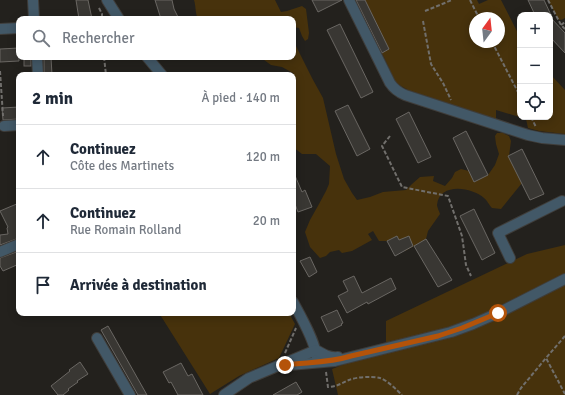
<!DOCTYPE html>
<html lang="fr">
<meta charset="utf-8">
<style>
:root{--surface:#fff;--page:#f2f2f3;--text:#1f2937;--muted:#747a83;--line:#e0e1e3}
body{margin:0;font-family:Signika,sans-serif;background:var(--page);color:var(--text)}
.controls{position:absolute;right:12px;top:12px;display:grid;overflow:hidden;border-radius:8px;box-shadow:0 2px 10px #0003}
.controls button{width:36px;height:36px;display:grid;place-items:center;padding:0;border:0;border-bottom:1px solid var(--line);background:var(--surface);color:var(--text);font:20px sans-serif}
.compass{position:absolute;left:469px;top:12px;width:36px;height:36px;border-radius:50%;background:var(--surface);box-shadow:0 2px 10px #0003;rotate:15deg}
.stop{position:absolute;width:12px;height:12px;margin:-9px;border:3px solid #b45309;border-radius:50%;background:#fff}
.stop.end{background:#b45309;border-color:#fff;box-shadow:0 1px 4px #0008}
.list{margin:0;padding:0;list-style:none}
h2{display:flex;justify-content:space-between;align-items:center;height:52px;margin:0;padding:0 16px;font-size:17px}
h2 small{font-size:13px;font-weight:400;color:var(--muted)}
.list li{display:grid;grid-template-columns:26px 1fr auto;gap:12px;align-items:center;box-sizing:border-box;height:64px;padding:0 16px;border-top:1px solid var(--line)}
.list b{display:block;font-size:15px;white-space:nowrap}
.list p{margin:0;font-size:13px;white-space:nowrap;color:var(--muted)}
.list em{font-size:13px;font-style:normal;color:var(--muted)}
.icon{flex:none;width:22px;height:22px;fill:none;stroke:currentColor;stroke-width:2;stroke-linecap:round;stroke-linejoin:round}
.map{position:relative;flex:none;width:565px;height:395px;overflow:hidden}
.search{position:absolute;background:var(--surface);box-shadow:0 2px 10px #0003;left:16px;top:16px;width:280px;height:44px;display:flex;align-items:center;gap:10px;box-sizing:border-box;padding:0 14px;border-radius:8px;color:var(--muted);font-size:15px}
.panel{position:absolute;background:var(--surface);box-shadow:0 2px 10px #0003;left:16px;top:72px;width:280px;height:244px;border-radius:8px}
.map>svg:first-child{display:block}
.green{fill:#47320c;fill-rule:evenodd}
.building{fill:#393733;stroke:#6a6763}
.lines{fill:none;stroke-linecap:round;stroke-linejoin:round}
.minor-casing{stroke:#3f3d3a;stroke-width:12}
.path{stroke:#716f6c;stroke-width:2;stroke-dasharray:4 2;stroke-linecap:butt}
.minor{stroke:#425867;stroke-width:10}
.route{stroke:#b45309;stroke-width:5}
</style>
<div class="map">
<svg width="565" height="395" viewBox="0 0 565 395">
<rect width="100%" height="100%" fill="#23211d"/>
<g class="green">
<path d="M194,0H275L281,12L287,11L302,6L306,9L309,33L308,39L305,41L302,36L299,28L293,27V19H198C195,13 196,6 194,0Z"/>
<path d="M365,0H477L479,4L488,0H501L520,37V117H550V74L565,90V134L539,131L528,128L526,119L496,110V119L408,90L396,83L382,53L389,49ZM475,18H499V42H475Z"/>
<path d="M548,0H565V18C563,19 561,21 558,19Z"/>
<path d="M293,40L312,78L323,98L336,154L344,179L352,193L357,200L370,197L383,192L406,190L412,184L420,177L434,176L433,181L445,186L452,178L455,172L461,169L469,171L474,182L488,175L495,165L499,154L496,144L495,136L497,133H503L509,136L511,141L509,156L522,183L501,209L492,208C489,205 487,200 484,198C472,187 439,182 437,205C437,207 439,211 440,214L428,231L426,239L414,246L405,251L397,236L387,241H379L373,231L368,234L372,240L352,251L342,253L339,250L330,252L326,256L320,258L310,247L305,232L310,220L319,204L326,191L329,184L330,166L316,154H302L293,147V86L296,80L293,73L282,67L271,65L260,57H293Z"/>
<polygon points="565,245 565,395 338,395 332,369 386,348 386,321 527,254"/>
<polygon points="159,313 289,313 295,324 279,358 239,376 210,394"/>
</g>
<g class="building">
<polygon points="76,0 88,0 92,19 79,19"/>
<polygon points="155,0 172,0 174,9 179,19 161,19"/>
<polygon points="312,0 342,0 318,12"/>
<polygon points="356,0 365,0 389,49 382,53"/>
<polygon points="528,0 544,0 551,15 535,15"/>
<polygon points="550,17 565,33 565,53 550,37"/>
<polygon points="340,24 373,92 361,98 327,30"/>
<polygon points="19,48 19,61 0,62 0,49"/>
<rect x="24" y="57" width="7" height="9"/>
<polygon points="44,57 51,57 52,75 44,75"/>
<polygon points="348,105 370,149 357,156 335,111"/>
<polygon points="19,107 19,119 3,120 2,108"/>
<polygon points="409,112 431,157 418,163 396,119"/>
<polygon points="466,131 488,175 474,182 453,138"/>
<polygon points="522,149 544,194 530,200 508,156"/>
<polygon points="293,171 302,192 305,190 312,207 298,212 293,199"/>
<polygon points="19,203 19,238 0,245 0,235 8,234 7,228 8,227 0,211"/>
<polygon points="474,209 495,253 482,260 460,216"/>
<polygon points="397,236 399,240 409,236 413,246 395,256 387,241"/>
<polygon points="426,239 452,280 438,287 414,246"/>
<polygon points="19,251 19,264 3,271 0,266 0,258"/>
<polygon points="310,257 317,272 309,277 300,261"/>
<polygon points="354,276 362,293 391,278 396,289 368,304 367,302 347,313 338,296 348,291 343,281"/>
<polygon points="337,310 343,323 341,324 342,325 328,332 321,317"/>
<polygon points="108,326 147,395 138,395 101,330"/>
<polygon points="80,362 88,374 77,381 78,382 68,389 69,390 63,395 58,395 51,386 70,371 69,370"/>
<polygon points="181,363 188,376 192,374 203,395 178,395 171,382 169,383 163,372"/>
<polygon points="296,382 302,392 297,395 273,395"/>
</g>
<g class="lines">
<defs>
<g id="minor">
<polyline points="33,0 34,19"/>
<polyline points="107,0 119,19"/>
<path d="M349,0L390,83C394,89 398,92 405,95L528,135L542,138L565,140"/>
<polyline points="0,29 19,28"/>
<polyline points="37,57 38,75"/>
<polyline points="147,57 162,75"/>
<polyline points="4,126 19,125"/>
<polyline points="0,252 19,244"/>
<polyline points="510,258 498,233 562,201"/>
<path d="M293,302C300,315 315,341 316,355"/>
<polyline points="97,338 130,395"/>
<polyline points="278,366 335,361 451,332 473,324 498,313 565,279"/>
<path d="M224,395L249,378L316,350C323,354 329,358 338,357"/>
</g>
</defs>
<use href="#minor" class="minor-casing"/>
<g class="path">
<polyline points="470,0 479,18"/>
<polyline points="548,0 561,25 565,29"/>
<polyline points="99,8 102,14 102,19"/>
<polyline points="425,11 452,0"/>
<polyline points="423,21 431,64 443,83 451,100"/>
<polyline points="561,25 565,22"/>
<polyline points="492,42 520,96"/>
<polyline points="104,57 106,75"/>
<polyline points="0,71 3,116"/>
<polyline points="531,117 536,127"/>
<polyline points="390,136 382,146 402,187 448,196 462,236 466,265 471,276"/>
<polyline points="565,336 546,358 565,394"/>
<polyline points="285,353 296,328"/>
<path d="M326,372L328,387C336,387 342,383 349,380C356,377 372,376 380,378C387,380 397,390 402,395"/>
<polyline points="517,395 521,388 546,358"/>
</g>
<use href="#minor" class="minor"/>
</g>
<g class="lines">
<path class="route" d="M285,365C308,362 329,363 351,356L438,336L462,328L498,313"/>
</g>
</svg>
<div class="controls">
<button>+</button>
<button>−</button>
<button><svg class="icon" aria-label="locate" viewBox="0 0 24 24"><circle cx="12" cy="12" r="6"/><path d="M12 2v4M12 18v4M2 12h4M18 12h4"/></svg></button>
</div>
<svg class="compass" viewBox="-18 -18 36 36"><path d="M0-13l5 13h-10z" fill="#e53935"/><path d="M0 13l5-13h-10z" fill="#747a83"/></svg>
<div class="stop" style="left:498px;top:313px"></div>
<div class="stop end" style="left:285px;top:365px"></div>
<div class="search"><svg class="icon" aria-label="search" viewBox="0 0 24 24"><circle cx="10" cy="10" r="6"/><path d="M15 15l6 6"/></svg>Rechercher</div>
<section class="panel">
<h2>2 min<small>À pied · 140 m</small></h2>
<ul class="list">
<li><svg class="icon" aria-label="ahead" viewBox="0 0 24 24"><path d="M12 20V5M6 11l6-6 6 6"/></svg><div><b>Continuez</b><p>Côte des Martinets</p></div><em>120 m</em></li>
<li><svg class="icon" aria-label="ahead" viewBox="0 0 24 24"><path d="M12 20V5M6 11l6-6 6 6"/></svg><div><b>Continuez</b><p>Rue Romain Rolland</p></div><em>20 m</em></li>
<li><svg class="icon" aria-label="arrive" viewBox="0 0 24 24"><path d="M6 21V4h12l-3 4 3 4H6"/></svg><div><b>Arrivée à destination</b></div></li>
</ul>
</section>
</div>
